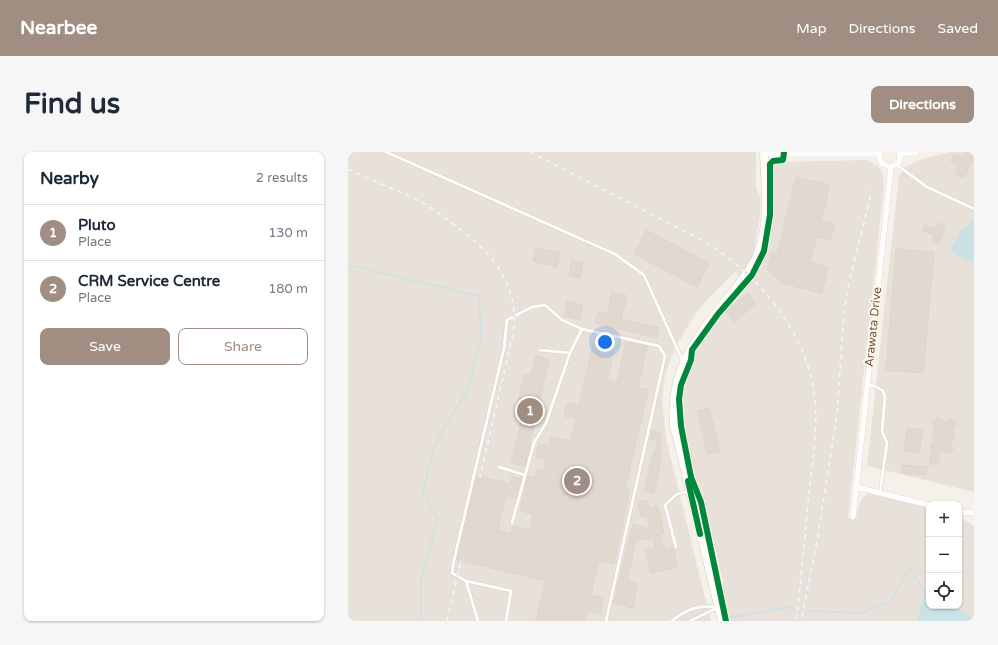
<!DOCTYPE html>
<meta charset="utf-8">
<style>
:root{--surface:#fff;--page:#f6f6f7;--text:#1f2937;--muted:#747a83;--line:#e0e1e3;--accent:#a08e82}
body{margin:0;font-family:"Varela Round",sans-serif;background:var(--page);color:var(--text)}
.controls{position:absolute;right:12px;bottom:12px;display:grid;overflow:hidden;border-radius:8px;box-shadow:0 1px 3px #0004}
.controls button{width:36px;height:36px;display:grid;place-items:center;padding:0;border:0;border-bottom:1px solid var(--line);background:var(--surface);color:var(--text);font:20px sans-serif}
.you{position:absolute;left:257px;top:190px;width:14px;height:14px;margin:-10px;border:3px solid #fff;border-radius:50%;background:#1a73e8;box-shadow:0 0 0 6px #1a73e833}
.badge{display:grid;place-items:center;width:26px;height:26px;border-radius:50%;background:var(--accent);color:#fff;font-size:13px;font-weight:700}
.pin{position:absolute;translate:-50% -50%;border:2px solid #fff;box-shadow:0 1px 4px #0006}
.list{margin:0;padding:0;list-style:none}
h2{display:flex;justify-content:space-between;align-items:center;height:52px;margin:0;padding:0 16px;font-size:17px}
h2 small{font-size:13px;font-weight:400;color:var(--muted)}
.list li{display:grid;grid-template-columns:26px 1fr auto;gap:12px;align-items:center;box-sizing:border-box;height:56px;padding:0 16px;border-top:1px solid var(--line)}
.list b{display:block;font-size:15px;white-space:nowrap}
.list p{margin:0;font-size:13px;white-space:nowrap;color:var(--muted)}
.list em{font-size:13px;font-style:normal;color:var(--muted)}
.actions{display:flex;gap:8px;padding:12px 16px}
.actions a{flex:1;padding:9px 0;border:1px solid var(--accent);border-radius:8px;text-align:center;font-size:14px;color:var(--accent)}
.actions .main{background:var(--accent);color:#fff}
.icon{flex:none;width:22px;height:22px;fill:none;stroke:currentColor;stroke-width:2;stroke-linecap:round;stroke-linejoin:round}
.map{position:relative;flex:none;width:626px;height:469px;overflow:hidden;border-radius:8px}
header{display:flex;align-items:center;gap:24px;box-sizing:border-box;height:56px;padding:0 20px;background:var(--accent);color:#fff}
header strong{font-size:19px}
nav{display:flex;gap:22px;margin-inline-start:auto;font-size:14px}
.intro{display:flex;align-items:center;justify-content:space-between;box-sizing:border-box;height:96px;padding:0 24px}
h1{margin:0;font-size:28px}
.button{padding:10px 18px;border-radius:8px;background:var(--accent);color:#fff;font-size:14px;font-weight:700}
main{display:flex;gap:24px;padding:0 24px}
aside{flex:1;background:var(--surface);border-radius:8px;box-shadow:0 1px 3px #0004}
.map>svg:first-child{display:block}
.industrial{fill:#e8e1d9}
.water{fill:#cae2e5}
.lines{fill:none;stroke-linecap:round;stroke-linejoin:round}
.stream{stroke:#cae2e5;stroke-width:1.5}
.building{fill:#e1d9d0;stroke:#ded4cb}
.lane-casing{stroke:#d4cec7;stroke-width:4}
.street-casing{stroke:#d4cec7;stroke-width:6}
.secondary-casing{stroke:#d4cdc5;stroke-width:9}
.lane{stroke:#fefdfc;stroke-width:3}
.street{stroke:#fefdfc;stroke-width:5.5}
.secondary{stroke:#fefdfc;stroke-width:8}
.rail-casing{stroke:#e4e1e4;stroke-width:3}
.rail{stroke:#fef6e8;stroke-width:1.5;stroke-dasharray:4.5;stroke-linecap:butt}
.cycleway-casing{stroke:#fef6e8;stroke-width:8}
.cycleway{stroke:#00873e;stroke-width:6}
.labels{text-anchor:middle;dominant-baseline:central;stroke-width:4;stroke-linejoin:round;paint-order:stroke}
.street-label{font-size:12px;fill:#72594a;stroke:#fef6e8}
</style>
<header>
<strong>Nearbee</strong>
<nav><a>Map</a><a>Directions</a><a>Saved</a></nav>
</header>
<div class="intro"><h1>Find us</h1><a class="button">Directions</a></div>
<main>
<aside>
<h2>Nearby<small>2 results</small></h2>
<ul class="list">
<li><span class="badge">1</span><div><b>Pluto</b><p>Place</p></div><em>130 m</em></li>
<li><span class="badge">2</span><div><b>CRM Service Centre</b><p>Place</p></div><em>180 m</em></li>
</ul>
<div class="actions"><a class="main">Save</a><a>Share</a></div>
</aside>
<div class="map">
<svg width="626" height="469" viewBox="0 0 626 469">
<rect width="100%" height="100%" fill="#f5f1e9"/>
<g class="industrial">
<polygon points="0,0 408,0 408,35 412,46 412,63 406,99 401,111 392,124 387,120 356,151 343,169 331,189 324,204 317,223 314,247 318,287 363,469 0,469"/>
<polygon points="602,0 626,0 626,340 519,314 551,24 557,15 571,8"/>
<polygon points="520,8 532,16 535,21 536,34 500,366 509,366 511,353 515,345 521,341 581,356 581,454 611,454 611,364 626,374 626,469 381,469 374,443 375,429 357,355 344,315 335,271 335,245 339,222 346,207 346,201 357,183 408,119 415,105 424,72 423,45 426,41 425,10"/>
</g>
<g class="water">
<polygon points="626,65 626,112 602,99 612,79 621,74"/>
<polygon points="577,440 581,442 581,454 603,454 626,466 626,469 569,469"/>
</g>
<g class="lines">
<g class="stream">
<polyline points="0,113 131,144 133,185 120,237 86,294 75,341 90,367 73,428 73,469"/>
<polyline points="462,459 513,461 542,450 561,416 577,440"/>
<polyline points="379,466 441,455 446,456"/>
</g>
</g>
<g class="building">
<polygon points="618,0 626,0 626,5 616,26 607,22 611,14 603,10 606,2 615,6"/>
<polygon points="448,25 482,33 473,68 487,72 482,88 469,85 462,110 480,115 474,142 432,130 419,117 424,100 429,102"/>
<polygon points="590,71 597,74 591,92 584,89 586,83 575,79 577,73 587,77"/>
<polygon points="298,78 361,111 349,135 286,102"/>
<polygon points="188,96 212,101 209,115 185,109"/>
<polygon points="548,97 586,100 575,221 538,218"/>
<polygon points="224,108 235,111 232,126 221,123"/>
<polygon points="264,140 279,144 273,167 311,176 309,186 247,171 250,160 259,162"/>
<polygon points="400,141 408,152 386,170 378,159"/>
<polygon points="219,149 235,153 231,168 216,164"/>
<polygon points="278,190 299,194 290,236 300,238 277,337 282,338 266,412 251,408 243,443 255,446 252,462 239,459 237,469 188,469 198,429 109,408 129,324 162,332 164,325 173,327 168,346 158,343 150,378 163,382 165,374 182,378 185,362 172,359 180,324 187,326 189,318 195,320 198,308 188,305 191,292 201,294 203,285 223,289 228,267 216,264 219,251 231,254 245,193 266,198 259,228 269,231"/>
<polygon points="188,204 201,207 177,314 163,311 174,265 167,264 176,223 183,224"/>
<polygon points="361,256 372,299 360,302 349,259"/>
<polygon points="589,265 597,270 601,267 605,267 608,272 604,278 606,286 603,290 605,298 600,301 590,297 592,309 586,313 582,311 581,307 585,301 582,293 587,288 584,284 587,276 584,271"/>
<polygon points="559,276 574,278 571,301 556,299"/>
<polygon points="304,279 313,281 311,289 302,287"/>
<polygon points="309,290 314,291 311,304 314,304 306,341 296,339 305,302 307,303"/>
<polygon points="554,313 579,315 578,323 553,321"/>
<polygon points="299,348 302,356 310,354 316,381 312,382 315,395 317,394 318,398 325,396 329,415 303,421 298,399 307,396 305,385 288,389 279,429 290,432 284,456 266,450 285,372 302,378 299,364 293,365 290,351"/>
</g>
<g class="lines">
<defs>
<g id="lane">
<polyline points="38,0 267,102 296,123 335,210"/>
<polyline points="549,13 579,35 626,57"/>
<polyline points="192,198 222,201"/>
<polyline points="519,233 527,234 535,239 537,245 534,279 539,291 532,340"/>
<polyline points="151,315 177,323"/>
<polyline points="164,371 186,291 198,271 222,201 234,177 311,194 317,204 258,469"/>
<polyline points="328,395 317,353 329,342 342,339"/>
<polyline points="118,429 104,421 106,408 156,196 159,168 184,155 197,153 214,168 234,177"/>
<polyline points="130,469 118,429 163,439 158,469"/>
<path d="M324,469C338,457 351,453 369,455"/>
<polyline points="342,469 369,456"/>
</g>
<g id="street">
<polyline points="532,0 531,6 534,12 543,15 551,10 552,5 551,0"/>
<polyline points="416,2 531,2"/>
<polyline points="552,2 569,0"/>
<polyline points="508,335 581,353"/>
<polyline points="611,360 626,361"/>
<polyline points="505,365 543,15"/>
</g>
<path id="secondary" d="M374,469L326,273C321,217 349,184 382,143C391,131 402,119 408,106C423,73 417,35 416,0"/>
</defs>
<use href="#lane" class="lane-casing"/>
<use href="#street" class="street-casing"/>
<use href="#secondary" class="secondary-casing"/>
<use href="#lane" class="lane"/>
<use href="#street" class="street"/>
<use href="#secondary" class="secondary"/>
<defs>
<g id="rail">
<path d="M182,0L352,87C409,120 461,181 467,249C470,283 463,318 460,352C456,391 453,430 448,469"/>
<path d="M0,17C22,28 45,36 67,47C82,54 95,65 108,74C145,102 172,132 165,182L132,325"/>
<polyline points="454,465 469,389 489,263 496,160 500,135 524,38"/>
<polyline points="99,469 113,409"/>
</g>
</defs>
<use href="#rail" class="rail-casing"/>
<use href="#rail" class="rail"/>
<defs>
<g id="cycleway">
<polyline points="340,329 352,382"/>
<polyline points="378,469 353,350 343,325 333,274 331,247 333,233 343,208 344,198 370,162 404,123 416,99 422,63 422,12 425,9 435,8 436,0"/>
</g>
</defs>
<use href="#cycleway" class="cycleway-casing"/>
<use href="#cycleway" class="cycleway"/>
</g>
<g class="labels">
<g class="street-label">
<text transform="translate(525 175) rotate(-84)">Arawata Drive</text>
</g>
</g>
</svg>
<div class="controls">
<button>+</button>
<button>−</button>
<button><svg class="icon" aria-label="locate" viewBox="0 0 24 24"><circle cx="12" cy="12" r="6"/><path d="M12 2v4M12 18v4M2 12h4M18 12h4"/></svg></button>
</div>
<div class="you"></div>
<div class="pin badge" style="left:182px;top:259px">1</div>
<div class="pin badge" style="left:229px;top:329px">2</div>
</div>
</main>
